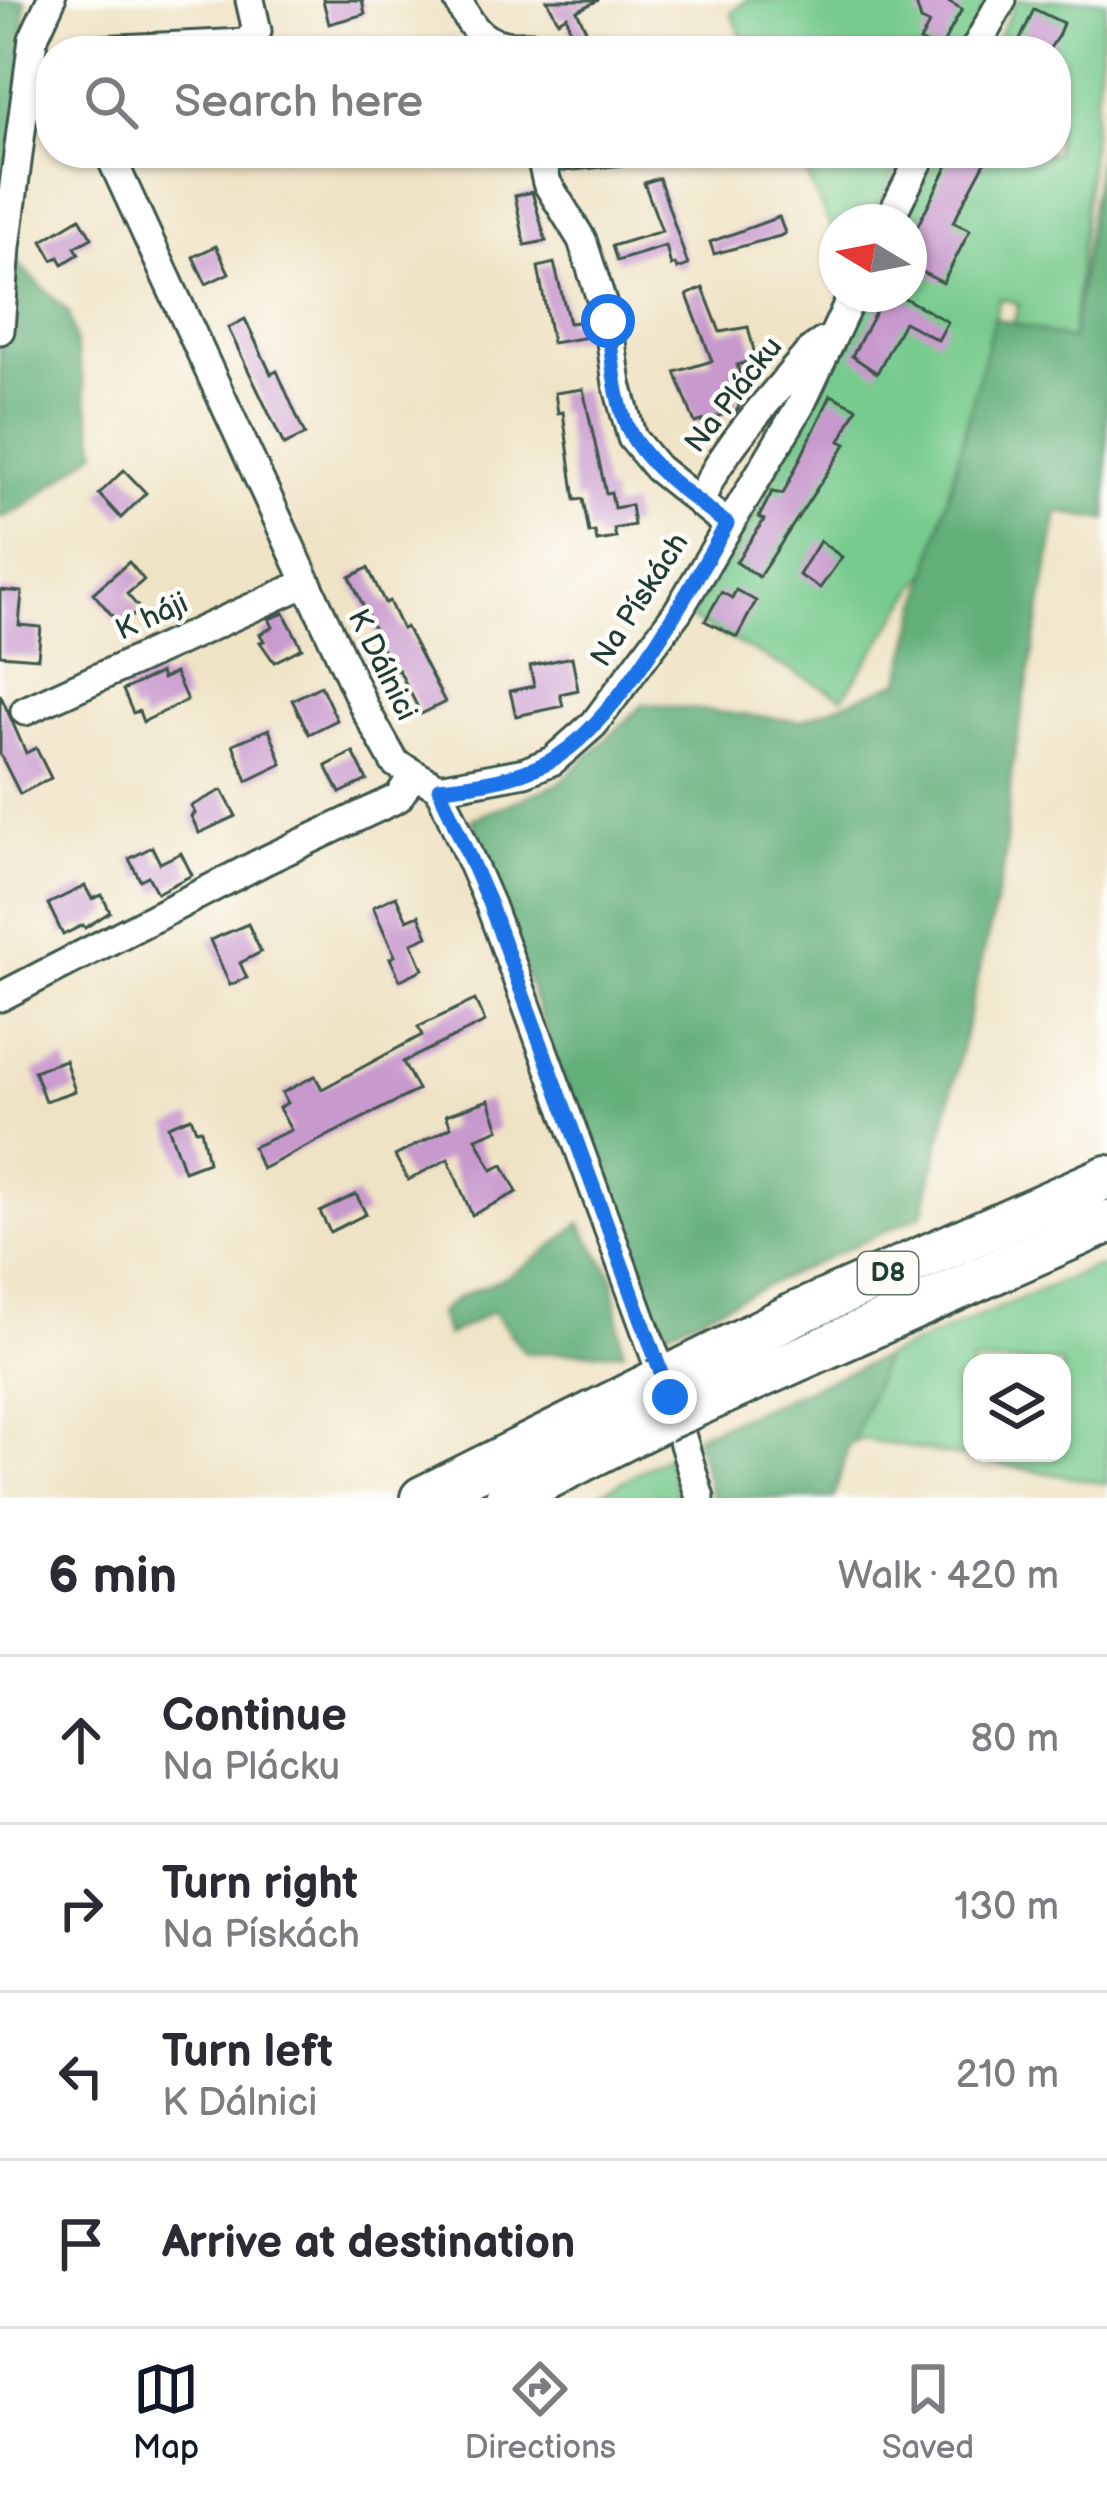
<!DOCTYPE html>
<meta charset="utf-8">
<style>
:root{--surface:#fff;--page:#f2f2f3;--text:#2b2b33;--muted:#7c7c81;--line:#e1e1e2;--accent:#111827}
body{margin:0;font-family:"Balsamiq Sans",sans-serif;background:var(--page);color:var(--text)}
.controls{position:absolute;right:36px;bottom:36px;display:grid;overflow:hidden;border-radius:24px;box-shadow:0 3px 9px #0004}
.controls button{width:108px;height:108px;display:grid;place-items:center;padding:0;border:0;border-bottom:3px solid var(--line);background:var(--surface);color:var(--text);font:60px sans-serif}
.compass{position:absolute;left:819px;top:204px;width:108px;height:108px;border-radius:50%;background:var(--surface);box-shadow:0 3px 9px #0004;rotate:280deg}
.stop{position:absolute;width:36px;height:36px;margin:-27px;border:9px solid #1a73e8;border-radius:50%;background:#fff}
.stop.end{background:#1a73e8;border-color:#fff;box-shadow:0 3px 12px #0008}
.list{margin:0;padding:0;list-style:none}
h2{display:flex;justify-content:space-between;align-items:center;height:156px;margin:0;padding:0 48px;font-size:51px}
h2 small{font-size:39px;font-weight:400;color:var(--muted)}
.list li{display:grid;grid-template-columns:78px 1fr auto;gap:36px;align-items:center;box-sizing:border-box;height:168px;padding:0 48px;border-top:3px solid var(--line)}
.list b{display:block;font-size:45px;white-space:nowrap}
.list p{margin:0;font-size:39px;white-space:nowrap;color:var(--muted)}
.list em{font-size:39px;font-style:normal;color:var(--muted)}
.icon{flex:none;width:66px;height:66px;fill:none;stroke:currentColor;stroke-width:2;stroke-linecap:round;stroke-linejoin:round}
.map{position:relative;flex:none;width:1107px;height:1498px;overflow:hidden}
.search{position:absolute;background:var(--surface);box-shadow:0 3px 9px #0004;left:36px;right:36px;top:36px;height:132px;display:flex;align-items:center;gap:30px;box-sizing:border-box;padding:0 42px;border-radius:48px;color:var(--muted);font-size:45px}
.sheet{height:828px;background:var(--surface)}
nav{display:flex;justify-content:space-around;align-items:center;box-sizing:border-box;height:168px;border-top:3px solid var(--line);background:var(--surface);font-size:33px;color:var(--muted)}
nav a{display:grid;justify-items:center;gap:6px}
nav .on{color:var(--accent)}
.map>svg:first-child{display:block}
.green{fill:#78cb8e;stroke:#4c8461;stroke-width:3;fill-rule:evenodd}
.forest{fill:#62af79;stroke:#407656;stroke-width:3}
.building{fill:#c899cd}
.lines{fill:none;stroke-linecap:round;stroke-linejoin:round}
.minor-casing{stroke:#3e564a;stroke-width:33}
.highway-casing{stroke:#3e564a;stroke-width:48}
.minor{stroke:#fff;stroke-width:27}
.highway{stroke:#fff;stroke-width:42}
.highway-bridge-casing{stroke:#3e564a;stroke-width:48;stroke-linecap:butt}
.highway-bridge{stroke:#fff;stroke-width:42}
.route{stroke:#1a73e8;stroke-width:15}
.labels{text-anchor:middle;dominant-baseline:central;stroke-width:9;stroke-linejoin:round;paint-order:stroke}
.shield{fill:#fdfcf7;stroke:#62766e;stroke-width:3}
.shield-label{font-size:27px;font-weight:bold;fill:#1f3d34}
.street-label{font-size:30px;fill:#1f3d34;stroke:#fdfcf7}
</style>
<div class="map">
<svg width="1107" height="1498" viewBox="0 0 1107 1498">
<rect width="100%" height="100%" fill="#fdfcf7"/>
<filter id="ink" filterUnits="userSpaceOnUse"><feTurbulence type="fractalNoise" baseFrequency=".00833" numOctaves="2"/><feDisplacementMap in="SourceGraphic" scale="24" xChannelSelector="R" yChannelSelector="G"/><feConvolveMatrix kernelMatrix="1 2 1 2 8 2 1 2 1" color-interpolation-filters="sRGB"/></filter>
<filter id="wash" filterUnits="userSpaceOnUse"><feTurbulence type="fractalNoise" baseFrequency=".004" numOctaves="4" result="noise"/><feDisplacementMap in="SourceGraphic" scale="48" xChannelSelector="R" yChannelSelector="G"/><feGaussianBlur stdDeviation="2.7" result="paint"/><feColorMatrix in="noise" values="0 0 0 0 0 0 0 0 0 0 0 0 0 0 0 0 0 1.4 0 .05"/><feComposite in="paint" operator="in"/></filter>
<g filter="url(#wash)">
<rect width="100%" height="100%" fill="#efe3c5"/>
<g class="green">
<polygon points="746,0 989,0 961,51 749,51 731,13"/>
<polygon points="1017,0 1106,0 1072,341 1013,324 1019,304 1000,298 936,559 843,697 690,619 748,526 867,294 909,294 909,222 904,222 939,153 1056,153 1056,51 991,51"/>
<polygon points="796,153 906,153 868,222 837,222 837,241"/>
<path d="M1097,1266L1107,1270V1484L863,1439L853,1443L884,1357ZM972,1363H1062V1453H972Z"/>
<polygon points="666,1457 679,1498 593,1498"/>
</g>
<g class="forest">
<polygon points="0,0 25,0 15,261 69,313 97,451 22,509 0,518"/>
<polygon points="1107,103 1107,520 1058,512 1011,774 1004,865 923,1214 652,1338 472,819 558,784 644,704 800,721 900,681 994,318 1072,340"/>
<path d="M580,1223L613,1277L623,1352L525,1353L493,1311L447,1336L439,1314C462,1289 479,1291 508,1276C535,1261 557,1244 580,1223Z"/>
<polygon points="884,1357 853,1443 848,1446 834,1498 712,1498 695,1436"/>
</g>
<g id="blocks">
<g class="building">
<polygon points="323,0 362,0 365,14 329,24"/>
<polygon points="547,0 599,0 577,11 596,51 574,51 567,16 558,21"/>
<polygon points="915,0 946,0 962,9 939,51 920,41 929,24 921,20"/>
<polygon points="1034,9 1063,23 1058,36 1048,51 1015,51"/>
<polygon points="560,153 626,153 626,165 563,171"/>
<polygon points="944,153 990,153 953,222 970,230 943,283 909,265 909,243 952,157"/>
<polygon points="659,178 688,265 677,269 675,264 671,266 666,246 617,261 612,246 662,231 644,183"/>
<polygon points="532,192 546,241 525,245 515,196"/>
<polygon points="779,217 785,233 780,236 714,254 710,242"/>
<polygon points="80,218 92,238 75,247 79,254 63,264 59,257 53,260 42,241"/>
<polygon points="216,246 229,273 206,284 193,257"/>
<polygon points="554,263 569,323 586,321 588,337 552,343 538,267"/>
<polygon points="703,288 720,332 748,327 756,359 737,365 741,379 732,382 739,407 736,411 695,423 675,372 712,361 687,295"/>
<polygon points="885,294 897,294 948,322 938,340 904,322 877,373 852,356"/>
<polygon points="245,319 271,374 277,371 305,435 284,445 228,328"/>
<polygon points="583,389 606,493 611,492 614,508 631,505 634,525 614,529 616,538 597,541 595,532 589,533 583,499 575,500 563,412 558,413 555,393"/>
<polygon points="831,395 857,408 840,441 846,444 759,577 736,562 764,520 759,517 772,492 783,494"/>
<polygon points="124,470 146,493 121,518 99,494"/>
<polygon points="820,541 842,557 820,588 799,575"/>
<polygon points="129,562 144,580 127,594 140,609 121,626 93,593"/>
<polygon points="368,568 385,603 389,601 402,629 406,627 445,702 421,714 399,670 393,672 350,577"/>
<polygon points="0,590 22,592 19,625 41,627 38,658 0,655"/>
<polygon points="736,590 756,601 737,637 705,621 721,592 732,598"/>
<polygon points="284,613 302,648 274,662 260,642 264,641 260,634 273,627 269,619"/>
<polygon points="572,657 578,690 560,694 563,706 516,716 510,691 534,686 530,666"/>
<polygon points="160,673 162,679 175,673 187,700 143,722 139,711 133,713 123,690"/>
<polygon points="321,686 337,720 309,734 292,700"/>
<polygon points="0,694 26,753 36,748 51,778 20,794 0,754"/>
<polygon points="269,729 282,764 247,781 233,744"/>
<polygon points="353,752 367,780 340,793 326,766"/>
<polygon points="222,790 236,816 199,833 191,816 195,813 191,806"/>
<polygon points="152,847 160,863 181,853 192,875 157,893 148,876 140,880 129,859"/>
<polygon points="85,886 92,899 102,895 110,912 85,928 83,925 63,935 48,904"/>
<polygon points="396,896 407,920 419,915 428,936 412,943 423,969 400,980 390,958 395,956 373,907"/>
<polygon points="248,924 261,952 240,963 247,978 230,985 210,940"/>
<polygon points="475,1000 485,1022 403,1062 418,1090 262,1169 253,1147 291,1130 279,1108 287,1103 282,1093 315,1076 322,1089 422,1035 418,1027"/>
<polygon points="65,1060 75,1091 45,1101 34,1071"/>
<polygon points="489,1100 499,1129 476,1138 492,1170 503,1165 517,1192 472,1215 448,1159 408,1180 395,1156 451,1127 446,1115"/>
<polygon points="191,1117 196,1130 201,1129 208,1162 184,1171 168,1126"/>
<polygon points="356,1194 366,1214 330,1232 320,1212"/>
</g>
</g>
</g>
<g filter="url(#ink)">
<use href="#blocks" fill-opacity="0" stroke="#3e564a" stroke-width="3"/>
<g class="lines">
<defs>
<g id="minor">
<path d="M458,0C471,28 483,46 517,46C530,46 535,44 546,51"/>
<polyline points="77,51 245,43 257,31 250,0"/>
<polyline points="974,51 1002,0"/>
<polyline points="109,153 366,711 395,763 439,788 490,905 670,1397 700,1498"/>
<polyline points="540,153 547,183 582,240 608,321 617,384 632,438 657,468 727,524"/>
<polyline points="888,222 923,153"/>
<polyline points="0,330 6,247 33,39 51,0"/>
<path d="M701,504C710,460 781,387 811,350L823,342"/>
<polyline points="25,711 306,583"/>
<polyline points="439,788 525,772 552,761 594,724 678,611 800,406 853,294"/>
<polyline points="0,997 266,860 398,798 412,777"/>
</g>
<g id="highway">
<polyline points="672,1375 795,1314 1107,1177"/>
<polyline points="685,1410 1107,1222"/>
<polyline points="422,1498 655,1382"/>
<polyline points="507,1498 662,1420"/>
</g>
</defs>
<use href="#minor" class="minor-casing"/>
<use href="#highway" class="highway-casing"/>
<use href="#minor" class="minor"/>
<use href="#highway" class="highway"/>
<defs>
<g id="highway-bridge">
<polyline points="655,1382 672,1375"/>
<polyline points="662,1420 685,1410"/>
</g>
</defs>
<use href="#highway-bridge" class="highway-bridge-casing"/>
<use href="#highway-bridge" class="highway-bridge"/>
</g>
</g>
<g class="lines" filter="url(#ink)">
<path class="route" d="M608,321C612,355 615,413 635,441C658,475 695,499 727,524C690,589 615,728 548,762C516,779 475,785 439,788L490,905L670,1397"/>
</g>
<g class="labels">
<rect class="shield" x="858" y="1252" width="60" height="42" rx="9"/>
<g class="shield-label">
<text x="888" y="1273">D8</text>
</g>
<g class="street-label">
<text transform="translate(734 395) rotate(-52)">Na Plácku</text>
<text transform="translate(640 600) rotate(-57)">Na Pískách</text>
<text transform="translate(152 617) rotate(-24)">K háji</text>
<text transform="translate(382 665) rotate(64)">K Dálnici</text>
</g>
</g>
</svg>
<div class="controls">
<button><svg class="icon" aria-label="layers" viewBox="0 0 24 24"><path d="M12 4l9 5-9 5-9-5zM3 14l9 5 9-5"/></svg></button>
</div>
<svg class="compass" viewBox="-18 -18 36 36"><path d="M0-13l5 13h-10z" fill="#e53935"/><path d="M0 13l5-13h-10z" fill="#7c7c81"/></svg>
<div class="stop" style="left:608px;top:321px"></div>
<div class="stop end" style="left:670px;top:1397px"></div>
<div class="search"><svg class="icon" aria-label="search" viewBox="0 0 24 24"><circle cx="10" cy="10" r="6"/><path d="M15 15l6 6"/></svg>Search here</div>
</div>
<section class="sheet">
<h2>6 min<small>Walk · 420 m</small></h2>
<ul class="list">
<li><svg class="icon" aria-label="ahead" viewBox="0 0 24 24"><path d="M12 20V5M6 11l6-6 6 6"/></svg><div><b>Continue</b><p>Na Plácku</p></div><em>80 m</em></li>
<li><svg class="icon" aria-label="right" viewBox="0 0 24 24"><path d="M7 20v-9h11M14 6l5 5-5 5"/></svg><div><b>Turn right</b><p>Na Pískách</p></div><em>130 m</em></li>
<li><svg class="icon" aria-label="left" viewBox="0 0 24 24"><path d="M17 20v-9H6M10 6l-5 5 5 5"/></svg><div><b>Turn left</b><p>K Dálnici</p></div><em>210 m</em></li>
<li><svg class="icon" aria-label="arrive" viewBox="0 0 24 24"><path d="M6 21V4h12l-3 4 3 4H6"/></svg><div><b>Arrive at destination</b></div></li>
</ul>
</section>
<nav>
<a class="on"><svg class="icon" aria-label="map" viewBox="0 0 24 24"><path d="M3 6l6-2 6 2 6-2v14l-6 2-6-2-6 2zM9 4v14M15 6v14"/></svg>Map</a>
<a><svg class="icon" aria-label="directions" viewBox="0 0 24 24"><path d="M12 3l9 9-9 9-9-9zM9 14v-3h6M13 9l2 2-2 2"/></svg>Directions</a>
<a><svg class="icon" aria-label="saved" viewBox="0 0 24 24"><path d="M7 4h10v16l-5-4-5 4z"/></svg>Saved</a>
</nav>
